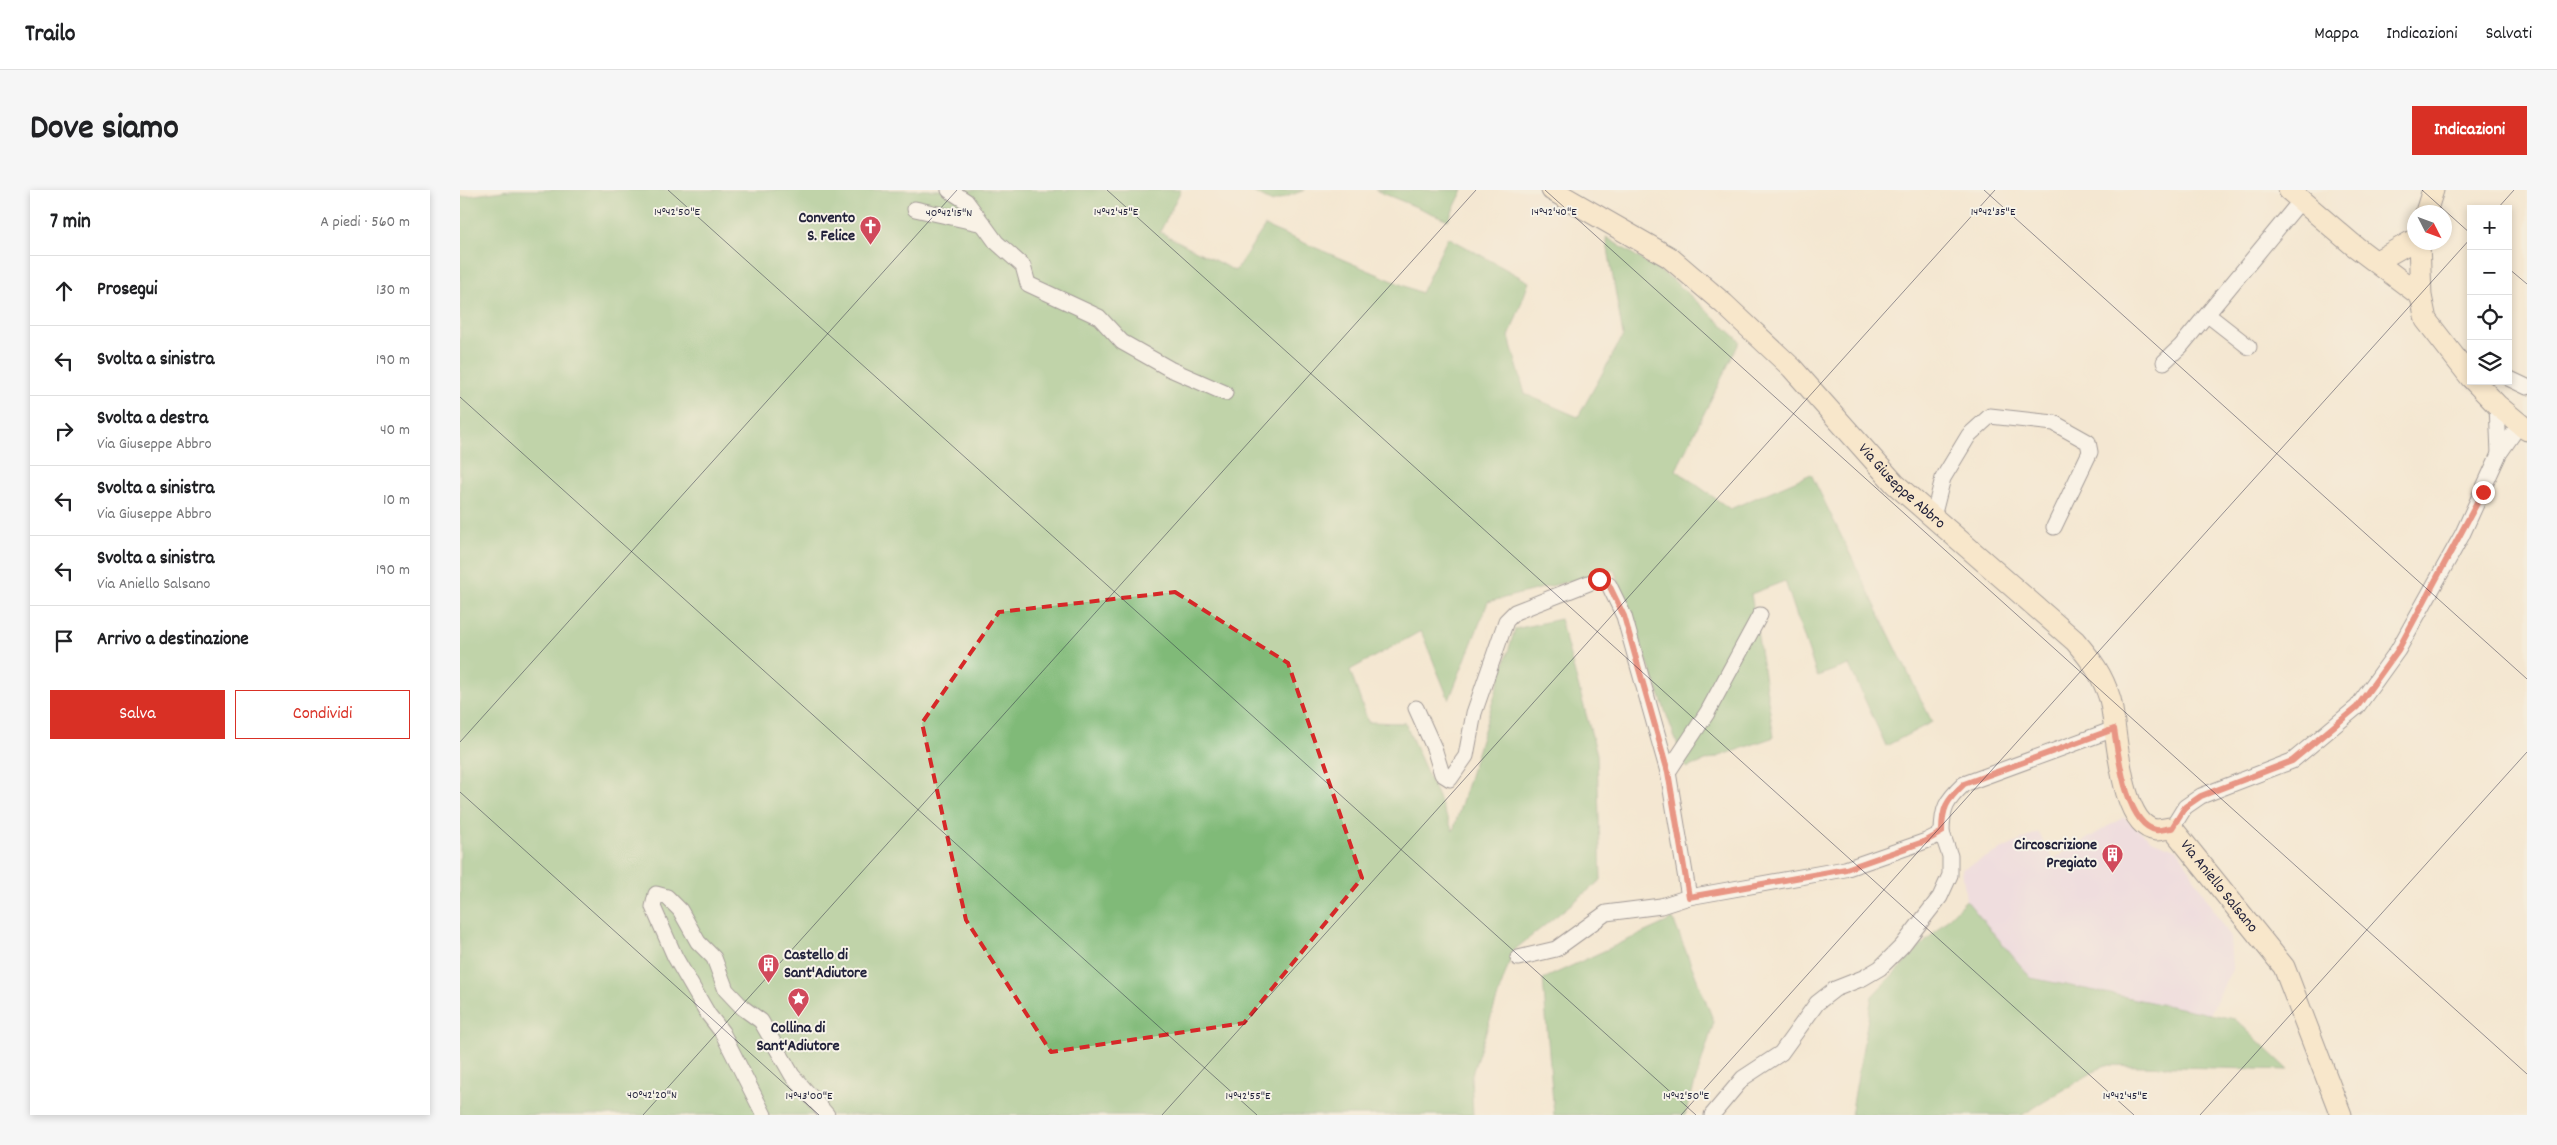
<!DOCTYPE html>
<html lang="it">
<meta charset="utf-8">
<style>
:root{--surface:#fff;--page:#f6f6f6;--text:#202124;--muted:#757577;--line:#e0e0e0;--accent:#d93025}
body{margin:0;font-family:Dekko,sans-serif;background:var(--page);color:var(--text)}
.controls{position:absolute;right:15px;top:15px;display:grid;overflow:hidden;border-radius:0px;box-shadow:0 2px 8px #0003}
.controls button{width:45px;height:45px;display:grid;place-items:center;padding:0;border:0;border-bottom:1px solid var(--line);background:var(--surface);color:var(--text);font:25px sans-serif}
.compass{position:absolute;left:1947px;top:15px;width:45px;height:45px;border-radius:50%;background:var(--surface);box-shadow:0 2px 8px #0003;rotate:132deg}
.stop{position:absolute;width:15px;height:15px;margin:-11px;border:4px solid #d93025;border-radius:50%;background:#fff}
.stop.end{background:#d93025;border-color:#fff;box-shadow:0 1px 5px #0008}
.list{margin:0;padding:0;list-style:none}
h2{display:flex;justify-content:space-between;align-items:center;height:65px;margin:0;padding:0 20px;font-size:21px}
h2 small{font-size:16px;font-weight:400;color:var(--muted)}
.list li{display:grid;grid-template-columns:32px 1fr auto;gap:15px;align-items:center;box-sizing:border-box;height:70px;padding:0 20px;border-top:1px solid var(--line)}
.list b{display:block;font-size:19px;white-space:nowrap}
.list p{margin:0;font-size:16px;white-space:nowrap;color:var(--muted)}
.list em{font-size:16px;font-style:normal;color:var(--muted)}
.actions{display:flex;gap:10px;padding:15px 20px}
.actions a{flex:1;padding:11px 0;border:1px solid var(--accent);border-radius:0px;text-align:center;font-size:18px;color:var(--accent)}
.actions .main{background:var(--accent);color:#fff}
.icon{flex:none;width:28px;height:28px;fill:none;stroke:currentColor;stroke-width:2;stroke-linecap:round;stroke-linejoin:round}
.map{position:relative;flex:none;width:2067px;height:925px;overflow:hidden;border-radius:0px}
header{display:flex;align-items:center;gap:30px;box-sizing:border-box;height:70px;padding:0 25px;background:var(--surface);border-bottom:1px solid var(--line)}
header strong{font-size:24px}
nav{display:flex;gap:28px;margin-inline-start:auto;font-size:18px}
.intro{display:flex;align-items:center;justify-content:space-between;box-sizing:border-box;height:120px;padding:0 30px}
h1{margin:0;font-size:35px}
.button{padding:12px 22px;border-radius:0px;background:var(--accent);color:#fff;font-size:18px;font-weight:700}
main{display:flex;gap:30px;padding:0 30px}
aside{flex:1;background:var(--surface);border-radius:0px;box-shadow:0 2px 8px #0003}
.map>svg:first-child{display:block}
.built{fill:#e9d1ed}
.forest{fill:#80ba78;stroke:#516e5a}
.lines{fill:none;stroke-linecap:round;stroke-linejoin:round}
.street-casing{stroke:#424052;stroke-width:17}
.secondary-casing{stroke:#424052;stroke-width:23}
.street{stroke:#fff;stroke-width:15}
.secondary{stroke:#fce6c4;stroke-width:21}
.route{stroke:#d93025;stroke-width:6}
.marked{fill:none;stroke:#d62828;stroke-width:4;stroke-dasharray:10 6;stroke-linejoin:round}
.ticks{fill:none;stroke:#22223b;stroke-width:1;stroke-opacity:0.45}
.labels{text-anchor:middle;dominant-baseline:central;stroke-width:4;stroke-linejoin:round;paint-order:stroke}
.poi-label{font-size:16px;font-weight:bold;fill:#22223b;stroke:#f7f3e8;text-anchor:end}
.street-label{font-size:16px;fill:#22223b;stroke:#f7f3e8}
.ticks-label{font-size:12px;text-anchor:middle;fill:#22223b;stroke:#f7f3e8;stroke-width:4;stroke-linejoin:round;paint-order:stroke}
</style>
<header>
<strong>Trailo</strong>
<nav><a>Mappa</a><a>Indicazioni</a><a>Salvati</a></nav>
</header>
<div class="intro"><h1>Dove siamo</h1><a class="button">Indicazioni</a></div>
<main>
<aside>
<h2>7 min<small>A piedi · 560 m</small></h2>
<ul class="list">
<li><svg class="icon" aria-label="ahead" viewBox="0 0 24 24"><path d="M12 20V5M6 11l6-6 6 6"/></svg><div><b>Prosegui</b></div><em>130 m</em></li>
<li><svg class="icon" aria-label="left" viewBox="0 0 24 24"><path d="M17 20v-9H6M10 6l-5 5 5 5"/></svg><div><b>Svolta a sinistra</b></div><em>190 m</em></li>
<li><svg class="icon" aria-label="right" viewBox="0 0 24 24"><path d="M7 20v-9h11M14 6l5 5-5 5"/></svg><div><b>Svolta a destra</b><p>Via Giuseppe Abbro</p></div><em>40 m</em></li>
<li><svg class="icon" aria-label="left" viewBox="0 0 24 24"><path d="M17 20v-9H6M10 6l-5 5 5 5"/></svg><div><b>Svolta a sinistra</b><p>Via Giuseppe Abbro</p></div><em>10 m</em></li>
<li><svg class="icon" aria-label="left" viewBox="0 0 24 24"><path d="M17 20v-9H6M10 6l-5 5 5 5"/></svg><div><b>Svolta a sinistra</b><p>Via Aniello Salsano</p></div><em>190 m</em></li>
<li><svg class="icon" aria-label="arrive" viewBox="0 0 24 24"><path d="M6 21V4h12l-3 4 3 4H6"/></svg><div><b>Arrivo a destinazione</b></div></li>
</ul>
<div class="actions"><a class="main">Salva</a><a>Condividi</a></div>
</aside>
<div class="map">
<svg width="2067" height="925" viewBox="0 0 2067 925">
<rect width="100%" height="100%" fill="#f7f3e8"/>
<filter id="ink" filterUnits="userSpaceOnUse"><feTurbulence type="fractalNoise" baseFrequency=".02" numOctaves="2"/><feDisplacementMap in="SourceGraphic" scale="10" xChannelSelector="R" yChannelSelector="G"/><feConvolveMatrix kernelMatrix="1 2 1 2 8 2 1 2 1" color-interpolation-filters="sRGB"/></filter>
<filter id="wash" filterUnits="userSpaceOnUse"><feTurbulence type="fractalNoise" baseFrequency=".0096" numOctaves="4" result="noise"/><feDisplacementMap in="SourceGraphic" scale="20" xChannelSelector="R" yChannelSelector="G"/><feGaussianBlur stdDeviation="1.12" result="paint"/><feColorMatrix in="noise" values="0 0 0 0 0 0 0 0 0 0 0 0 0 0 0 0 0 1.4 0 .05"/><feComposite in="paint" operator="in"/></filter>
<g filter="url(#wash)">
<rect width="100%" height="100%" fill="#f4e7d2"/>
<polygon class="built" points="1664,627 1691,650 1718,660 1770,748 1772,779 1750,824 1571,788 1506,710 1502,679 1578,642 1593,669"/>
<g class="forest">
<polygon points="50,0 721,0 700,42 775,81 805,36 961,103 988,47 1069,92 1049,147 1065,204 1118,227 1163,146 1146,47 1212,89 1280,151 1216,280 1270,319 1351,284 1472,532 1426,556 1389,475 1357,486 1325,391 1291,404 1314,547 1226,578 1154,380 1028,412 989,510 961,441 890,480 908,532 945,533 993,641 1055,439 1100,429 1137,564 1141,690 1053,761 1011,887 1013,925 0,925 0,7"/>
<polygon points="789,0 845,0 812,12"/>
<polygon points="915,0 1003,0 988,30"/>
<polygon points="1506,710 1571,788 1775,829 1829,880 1645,875 1562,925 1391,925 1412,806"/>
<polygon points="1213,729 1254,832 1225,925 1094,925 1083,789"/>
</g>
</g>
<g filter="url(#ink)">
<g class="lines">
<defs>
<g id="street">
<polyline points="455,19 523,34 506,11 489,0"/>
<polyline points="523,34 536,52 563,76 568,94 639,127 662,152 710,179 765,203"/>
<polyline points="1748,125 1789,157"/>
<polyline points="1704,172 1721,156 1842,9"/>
<polyline points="2048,188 2067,197"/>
<polyline points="2037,215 2039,264"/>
<polyline points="1473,327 1483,288 1509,245 1530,226 1594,233 1628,252 1630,262 1594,337"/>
<polyline points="956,518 974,558 982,584 990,589 1006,566 1014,523 1046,431 1055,422 1139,389 1149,395 1164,426 1208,582 1229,707"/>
<polyline points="1208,582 1247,523 1300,425"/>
<polyline points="1712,638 1725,617 1741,606 1832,571 1897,517 1938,460 2002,345 2039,264 2060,234"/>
<path d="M1058,768L1096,759L1146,723L1201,716L1229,707L1385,679L1466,651L1482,643C1482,618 1486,611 1504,594L1654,539"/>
<polyline points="304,925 262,842 248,824 215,767 193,717 196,704 207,707 220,720 238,752 254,768 266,800 283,818 301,831 332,885 367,925"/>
<polyline points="1252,925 1283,888 1321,863 1357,813 1375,799 1403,788 1420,778 1442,756 1480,707 1490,685 1490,666 1482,643"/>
</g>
<g id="secondary">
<path id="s1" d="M1092,0L1209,67L1264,114L1332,178L1435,294L1615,451C1632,471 1642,484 1650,509C1657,536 1659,636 1696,640C1701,640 1707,638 1712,638L1824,777L1881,925"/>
<polyline points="1829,0 1892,54 1961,106"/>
<polyline points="1966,22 1973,0"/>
<polyline points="1959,52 1961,106 1966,130 2011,188"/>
<polyline points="1917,71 1954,50"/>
<polyline points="2014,191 2037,215 2067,240"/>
</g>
</defs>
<use href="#street" class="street-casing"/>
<use href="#secondary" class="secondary-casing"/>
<use href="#street" class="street"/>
<use href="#secondary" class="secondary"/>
</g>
</g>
<g class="lines" filter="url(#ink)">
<path class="route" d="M1139,389L1149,395L1164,426L1208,582L1229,707L1386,679L1466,651L1482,642C1482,618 1486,611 1504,594L1654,539C1658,563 1666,635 1696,640C1700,641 1707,638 1712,638L1725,617L1741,606L1832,571L1897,517L1938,460L2023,302"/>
</g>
<path d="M0 0H2067V925H0ZM715,402L828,473L902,688L784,833L591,862L506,730L462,533L539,422Z" fill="#f4e7d2" fill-opacity=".55" fill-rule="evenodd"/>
<path class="marked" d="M715,402L828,473L902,688L784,833L591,862L506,730L462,533L539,422Z"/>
<path class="ticks" d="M208,0L1236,925M647,0L1674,925M1085,0L2067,884M1524,0L2067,489M1962,0L2011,44M2037,19L2054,0M2048,78L2067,94M0,207L797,925M0,552L497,0M0,602L359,925M183,925L1016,0M702,925L1535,0M1221,925L2011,48M1740,925L2067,562"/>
<defs>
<symbol id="church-pin" viewBox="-11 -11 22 30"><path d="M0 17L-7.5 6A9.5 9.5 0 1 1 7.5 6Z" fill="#d1495b" stroke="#f7f3e8"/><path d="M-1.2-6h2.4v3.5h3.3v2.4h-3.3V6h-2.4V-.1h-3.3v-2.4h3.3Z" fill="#fff"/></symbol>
<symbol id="building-pin" viewBox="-11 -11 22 30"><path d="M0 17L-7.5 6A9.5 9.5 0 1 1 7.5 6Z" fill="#d1495b" stroke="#f7f3e8"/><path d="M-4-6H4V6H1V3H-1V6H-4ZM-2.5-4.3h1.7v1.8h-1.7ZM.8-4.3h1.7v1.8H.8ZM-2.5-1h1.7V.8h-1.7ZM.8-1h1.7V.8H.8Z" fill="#fff"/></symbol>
<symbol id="sight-pin" viewBox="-11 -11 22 30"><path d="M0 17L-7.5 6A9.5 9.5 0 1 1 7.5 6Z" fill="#d1495b" stroke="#f7f3e8"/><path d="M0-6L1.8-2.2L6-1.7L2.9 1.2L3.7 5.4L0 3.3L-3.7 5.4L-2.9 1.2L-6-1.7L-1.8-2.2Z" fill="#fff"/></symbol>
</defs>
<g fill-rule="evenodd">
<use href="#church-pin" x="398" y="24" width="25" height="34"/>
<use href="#building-pin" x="1640" y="652" width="25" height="34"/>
<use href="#building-pin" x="296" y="762" width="25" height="34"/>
<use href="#sight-pin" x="326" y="796" width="25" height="34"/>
</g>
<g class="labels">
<g class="poi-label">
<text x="395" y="28">Convento<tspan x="395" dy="18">S. Felice</tspan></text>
<text x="1637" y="655">Circoscrizione<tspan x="1637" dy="18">Pregiato</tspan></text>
<text x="324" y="765" text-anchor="start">Castello di<tspan x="324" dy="18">Sant'Adiutore</tspan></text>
<text x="338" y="838" text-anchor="middle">Collina di<tspan x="338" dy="18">Sant'Adiutore</tspan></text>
</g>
<g class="street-label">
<text stroke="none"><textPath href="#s1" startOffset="462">Via Giuseppe Abbro</textPath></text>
<text stroke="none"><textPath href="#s1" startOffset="999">Via Aniello Salsano</textPath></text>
</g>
</g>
<g class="ticks-label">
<text x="1094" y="25">14°42'40"E</text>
<text x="1533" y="25">14°42'35"E</text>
<text x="217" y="25">14°42'50"E</text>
<text x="656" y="25">14°42'45"E</text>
<text x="489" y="26">40°42'15"N</text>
<text x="192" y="908">40°42'20"N</text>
<text x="349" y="909">14°43'00"E</text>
<text x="788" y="909">14°42'55"E</text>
<text x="1226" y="909">14°42'50"E</text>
<text x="1665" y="909">14°42'45"E</text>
</g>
</svg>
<div class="controls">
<button>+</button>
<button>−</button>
<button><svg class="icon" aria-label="locate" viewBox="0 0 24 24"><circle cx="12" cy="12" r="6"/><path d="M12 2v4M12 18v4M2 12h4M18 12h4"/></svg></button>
<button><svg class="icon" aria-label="layers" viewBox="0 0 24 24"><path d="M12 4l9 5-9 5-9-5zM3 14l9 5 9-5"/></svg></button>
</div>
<svg class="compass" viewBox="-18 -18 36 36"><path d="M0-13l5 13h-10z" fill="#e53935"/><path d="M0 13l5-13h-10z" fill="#757577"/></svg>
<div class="stop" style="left:1139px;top:389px"></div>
<div class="stop end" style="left:2023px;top:302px"></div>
</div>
</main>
